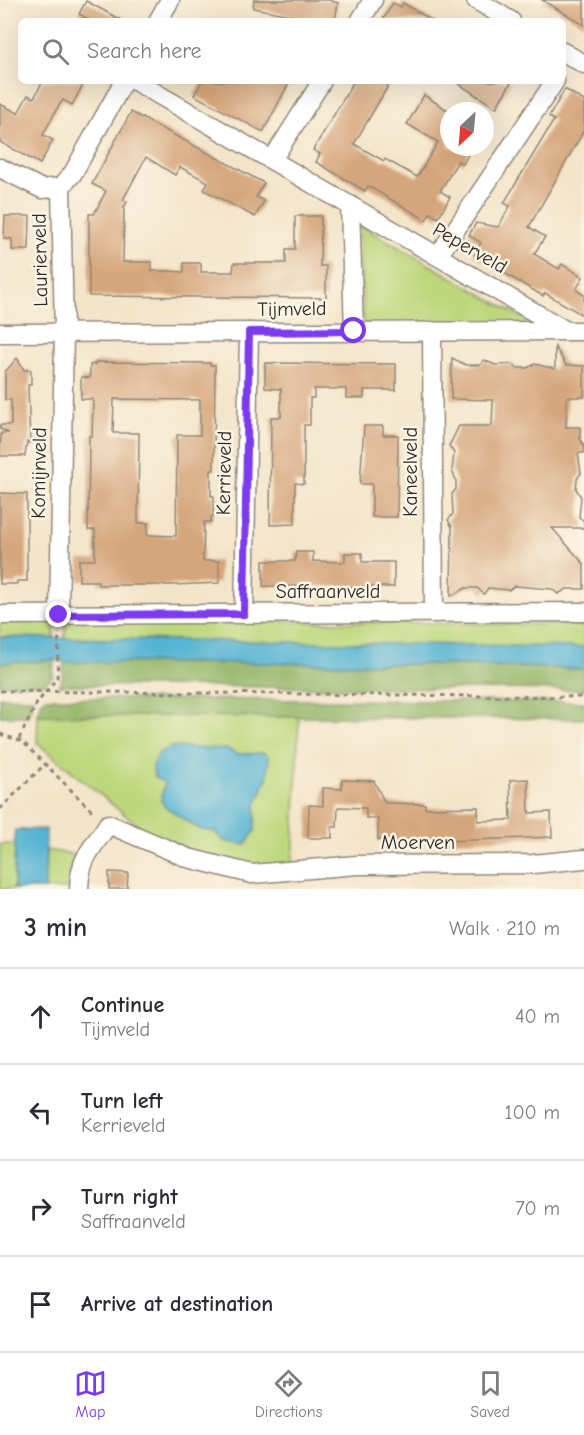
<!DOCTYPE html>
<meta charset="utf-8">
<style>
:root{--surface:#fff;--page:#f2f2f3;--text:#2b2b33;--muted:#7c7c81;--line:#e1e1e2;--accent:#7c3aed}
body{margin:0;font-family:"Comic Neue",sans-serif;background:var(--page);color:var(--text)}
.compass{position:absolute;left:440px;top:102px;width:54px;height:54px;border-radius:50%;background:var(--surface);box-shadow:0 6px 24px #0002;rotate:206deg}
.stop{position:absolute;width:18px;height:18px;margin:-14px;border:4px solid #7c3aed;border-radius:50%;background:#fff}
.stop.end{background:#7c3aed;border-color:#fff;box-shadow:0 2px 6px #0008}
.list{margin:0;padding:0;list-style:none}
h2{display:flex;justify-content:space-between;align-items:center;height:78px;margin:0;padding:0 24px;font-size:26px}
h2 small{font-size:20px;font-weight:400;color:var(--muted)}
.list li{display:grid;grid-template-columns:39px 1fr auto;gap:18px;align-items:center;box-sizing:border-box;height:96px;padding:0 24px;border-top:2px solid var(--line)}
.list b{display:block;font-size:22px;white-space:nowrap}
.list p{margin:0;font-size:20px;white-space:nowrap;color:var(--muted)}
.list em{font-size:20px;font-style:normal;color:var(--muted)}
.icon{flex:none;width:33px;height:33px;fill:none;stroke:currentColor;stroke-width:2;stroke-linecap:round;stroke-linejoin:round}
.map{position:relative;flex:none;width:584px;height:889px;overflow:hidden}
.search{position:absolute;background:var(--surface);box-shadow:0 6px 24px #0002;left:18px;right:18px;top:18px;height:66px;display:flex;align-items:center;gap:15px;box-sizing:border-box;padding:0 21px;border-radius:9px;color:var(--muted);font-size:22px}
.sheet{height:462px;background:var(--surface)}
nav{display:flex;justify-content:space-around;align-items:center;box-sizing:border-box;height:84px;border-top:2px solid var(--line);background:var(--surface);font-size:16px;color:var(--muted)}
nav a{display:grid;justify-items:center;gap:3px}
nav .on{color:var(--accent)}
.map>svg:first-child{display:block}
.green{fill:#bdd77c;stroke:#748154;stroke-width:1.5;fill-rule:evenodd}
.forest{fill:#96b86c;stroke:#60724c;stroke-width:1.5}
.water{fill:#55b4d3;stroke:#40707f;stroke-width:1.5}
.building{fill:#d5a67b;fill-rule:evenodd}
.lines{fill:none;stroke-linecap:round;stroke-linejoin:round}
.minor-casing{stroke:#90887a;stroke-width:21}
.path{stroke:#90887a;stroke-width:3;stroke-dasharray:4.5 4.5;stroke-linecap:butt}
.minor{stroke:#fff;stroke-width:18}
.route{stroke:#7c3aed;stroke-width:8}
.labels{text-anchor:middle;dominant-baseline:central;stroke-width:5;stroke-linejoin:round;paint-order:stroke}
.street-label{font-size:20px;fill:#2b2b2b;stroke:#fcf5e5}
</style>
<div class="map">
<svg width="584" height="889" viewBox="0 0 584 889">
<rect width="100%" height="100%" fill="#fcf5e5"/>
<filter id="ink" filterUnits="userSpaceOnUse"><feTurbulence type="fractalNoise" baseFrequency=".0167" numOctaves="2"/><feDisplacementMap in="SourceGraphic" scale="12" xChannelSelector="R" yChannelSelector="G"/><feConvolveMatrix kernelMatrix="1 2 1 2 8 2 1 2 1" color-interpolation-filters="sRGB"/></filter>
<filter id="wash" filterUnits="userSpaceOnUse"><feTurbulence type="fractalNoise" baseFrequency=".008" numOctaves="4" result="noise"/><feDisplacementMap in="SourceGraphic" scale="24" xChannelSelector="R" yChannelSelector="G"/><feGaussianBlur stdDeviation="1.35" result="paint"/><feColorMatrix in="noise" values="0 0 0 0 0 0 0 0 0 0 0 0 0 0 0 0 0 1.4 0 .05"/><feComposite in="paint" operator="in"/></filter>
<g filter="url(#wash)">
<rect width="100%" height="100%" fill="#f4e5ca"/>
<g class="green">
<polygon points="358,224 523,318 535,325 364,330"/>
<polygon points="0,618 54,618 54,638 0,637"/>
<polygon points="65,619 584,625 584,647 65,638"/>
<path d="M38,715L299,717L293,864L266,868L211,859L145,831L37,743ZM171,747L228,749L237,754L265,753L267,778L256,805L255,831L245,845L224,841L215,832L199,829L161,800Z"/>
<polygon points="0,844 15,844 14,889 0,889"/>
<polygon points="46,850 77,855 71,866 67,889 45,889"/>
</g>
<g class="forest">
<polygon points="54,660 53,676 44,684 0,684 0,663"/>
<polygon points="64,662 434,664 584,669 584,690 58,685 62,680"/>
<polygon points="0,697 33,698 28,716 0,716"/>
<polygon points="45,698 584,702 584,719 38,715 39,706"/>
</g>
<g class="water">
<polygon points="0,637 584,647 584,669 434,664 64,662 54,660 0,663"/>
<polygon points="171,747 228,749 237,754 265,753 269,758 267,778 256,805 255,831 245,845 224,841 215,832 199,829 164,806 161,800 165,783 155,778 152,767 159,753"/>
<polygon points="46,829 45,889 14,889 15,830"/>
</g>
<g id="blocks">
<g class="building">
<polygon points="254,0 329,0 338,3 335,21 320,21 253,8"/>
<polygon points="542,0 584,0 584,25"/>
<polygon points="86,1 123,21 91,21 79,14"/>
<polygon points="393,3 401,7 403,3 433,21 382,21"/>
<polygon points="43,81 85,81 72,105 63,100 58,107 43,135 53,140 40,164 0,142 0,104 18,113 28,95 34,98"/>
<polygon points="202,81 290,81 263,132 194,95"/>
<polygon points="354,81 391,81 354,144 384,161 385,159 417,177 438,142 407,124 424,95 449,111 449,147 472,147 463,164 458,161 440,191 450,197 438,218 430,213 426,220 368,186 365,191 316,162 320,154 313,150"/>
<polygon points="454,81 512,81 496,108"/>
<polygon points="565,89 584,101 584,130 529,227 545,237 534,254 559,269 562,264 583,277 576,290 584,295 584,316 545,293 543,296 474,255 481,243 469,235 476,223 498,227 510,206 504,203 554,120 549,117"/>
<polygon points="131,112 264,183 256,197 264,201 255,217 204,190 208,182 180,167 175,175 146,157 123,200 127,202 124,207 123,262 152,262 152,271 168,271 184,272 184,263 201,263 201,272 233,272 234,263 286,263 286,249 295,249 295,216 321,216 320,266 326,266 326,298 89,296 89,214 94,214 106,191 92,184"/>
<polygon points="5,216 30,216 29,250 12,250 12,239 4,239"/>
<polygon points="555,347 566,365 584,366 584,397 567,397 566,427 580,427 580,439 584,446 584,453 578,453 581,473 577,479 576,489 581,497 579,517 584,521 584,528 552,528 584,564 584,589 567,589 558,594 552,589 514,586 509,590 488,588 484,594 477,588 466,588 451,596 452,527 448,520 453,514 452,494 456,489 456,480 452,471 454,453 449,446 459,426 492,426 493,400 451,399 452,358 466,365 480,365 484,360 495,365 512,364 517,368 527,368 535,364 555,369"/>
<polygon points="17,358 24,370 31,370 31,385 28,385 30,443 27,442 25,456 0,456 1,433 9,433 0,429 0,425 11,425 11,400 5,400 5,372"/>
<path d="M96,362L210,363V365H215L214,470H211V496H214L213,517H211V522H204L203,561H219V583L172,585H98V581H79V560H95V530H88L89,436H92L93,399H81V377L90,378V365L95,364ZM114,399L200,400V435H177L176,536L147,535L148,523H138L139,433H113Z"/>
<polygon points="265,363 396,364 396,390 364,390 364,398 346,398 346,389 314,389 314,398 310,398 310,425 304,425 304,484 295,483 295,524 270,525 271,417 281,417 281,389 265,388"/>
<polygon points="364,426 383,426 383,435 398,435 397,517 372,517 372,484 360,484"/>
<polygon points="0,493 27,494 27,581 17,581 17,584 0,584"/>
<polygon points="296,552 313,552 313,561 345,562 345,553 362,553 362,562 394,562 394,587 263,586 263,561 295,561"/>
<polygon points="528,779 529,813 551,812 552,837 447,841 443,846 438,841 402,840 394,843 389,840 378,840 378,818 366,818 366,808 338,807 337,827 332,827 332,838 308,838 309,805 323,806 323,788 342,789 342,780 374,781 385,803 425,804 425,808 478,807 478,821 511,820 510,780"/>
<polygon points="109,872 128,873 127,889 109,889"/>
</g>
</g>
</g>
<g filter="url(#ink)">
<use href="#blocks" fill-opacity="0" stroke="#90887a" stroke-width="1.5"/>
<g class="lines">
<defs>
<g id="minor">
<polyline points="476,0 511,21"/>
<polyline points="158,21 170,0"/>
<polyline points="360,21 373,0"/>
<polyline points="563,52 584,64"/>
<polyline points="135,81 565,330"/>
<polyline points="272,160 322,81"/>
<polyline points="0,168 42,189 61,187 73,173 124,81"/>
<polyline points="350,205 354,331"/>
<polyline points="438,256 555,81"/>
<polyline points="432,331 434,613"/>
<polyline points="0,333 584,331"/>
<polyline points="244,614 249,332"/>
<polyline points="0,615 584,612"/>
<polyline points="59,615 64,332 61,187"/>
<path d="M79,889C80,856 92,850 108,824L188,858L252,874L357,865L533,864L584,859"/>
</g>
</defs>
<use href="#minor" class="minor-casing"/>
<g class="path">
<polyline points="0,691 584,697"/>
<polyline points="0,734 23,742 93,812"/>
<polyline points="19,739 37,703 57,678 59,633"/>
<polyline points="0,809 45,764"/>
</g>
<use href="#minor" class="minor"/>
</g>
</g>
<g class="lines" filter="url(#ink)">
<polyline class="route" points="59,615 244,614 249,332 354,331"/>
</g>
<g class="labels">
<g class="street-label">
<text transform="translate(470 248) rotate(30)">Peperveld</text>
<text transform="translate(40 260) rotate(-91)">Laurierveld</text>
<text transform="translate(292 309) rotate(-1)">Tijmveld</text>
<text transform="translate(410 472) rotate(-90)">Kaneelveld</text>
<text transform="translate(39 473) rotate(-89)">Komijnveld</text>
<text transform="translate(224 473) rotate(-89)">Kerrieveld</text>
<text x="328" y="591">Saffraanveld</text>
<text x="418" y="842">Moerven</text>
</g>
</g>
</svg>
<svg class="compass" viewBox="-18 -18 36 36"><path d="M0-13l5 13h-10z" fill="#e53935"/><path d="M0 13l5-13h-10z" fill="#7c7c81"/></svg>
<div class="stop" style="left:354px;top:331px"></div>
<div class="stop end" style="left:59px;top:615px"></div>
<div class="search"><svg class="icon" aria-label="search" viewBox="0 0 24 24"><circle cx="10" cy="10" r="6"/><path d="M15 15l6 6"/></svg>Search here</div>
</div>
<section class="sheet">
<h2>3 min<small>Walk · 210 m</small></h2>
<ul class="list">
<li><svg class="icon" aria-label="ahead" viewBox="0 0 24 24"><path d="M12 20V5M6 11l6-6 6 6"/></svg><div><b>Continue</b><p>Tijmveld</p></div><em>40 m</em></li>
<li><svg class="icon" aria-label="left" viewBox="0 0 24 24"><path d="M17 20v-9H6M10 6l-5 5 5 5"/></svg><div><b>Turn left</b><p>Kerrieveld</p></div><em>100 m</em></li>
<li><svg class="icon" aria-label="right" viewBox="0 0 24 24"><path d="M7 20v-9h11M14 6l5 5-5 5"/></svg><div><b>Turn right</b><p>Saffraanveld</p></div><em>70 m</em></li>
<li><svg class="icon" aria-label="arrive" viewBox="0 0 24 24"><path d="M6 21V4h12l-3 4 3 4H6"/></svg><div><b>Arrive at destination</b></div></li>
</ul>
</section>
<nav>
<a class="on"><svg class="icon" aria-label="map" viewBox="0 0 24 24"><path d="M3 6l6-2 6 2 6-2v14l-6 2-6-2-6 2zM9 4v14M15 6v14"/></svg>Map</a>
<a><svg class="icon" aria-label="directions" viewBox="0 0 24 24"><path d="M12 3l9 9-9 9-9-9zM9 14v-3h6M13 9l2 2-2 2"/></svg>Directions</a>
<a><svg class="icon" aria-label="saved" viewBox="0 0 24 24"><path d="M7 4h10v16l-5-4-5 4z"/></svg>Saved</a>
</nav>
